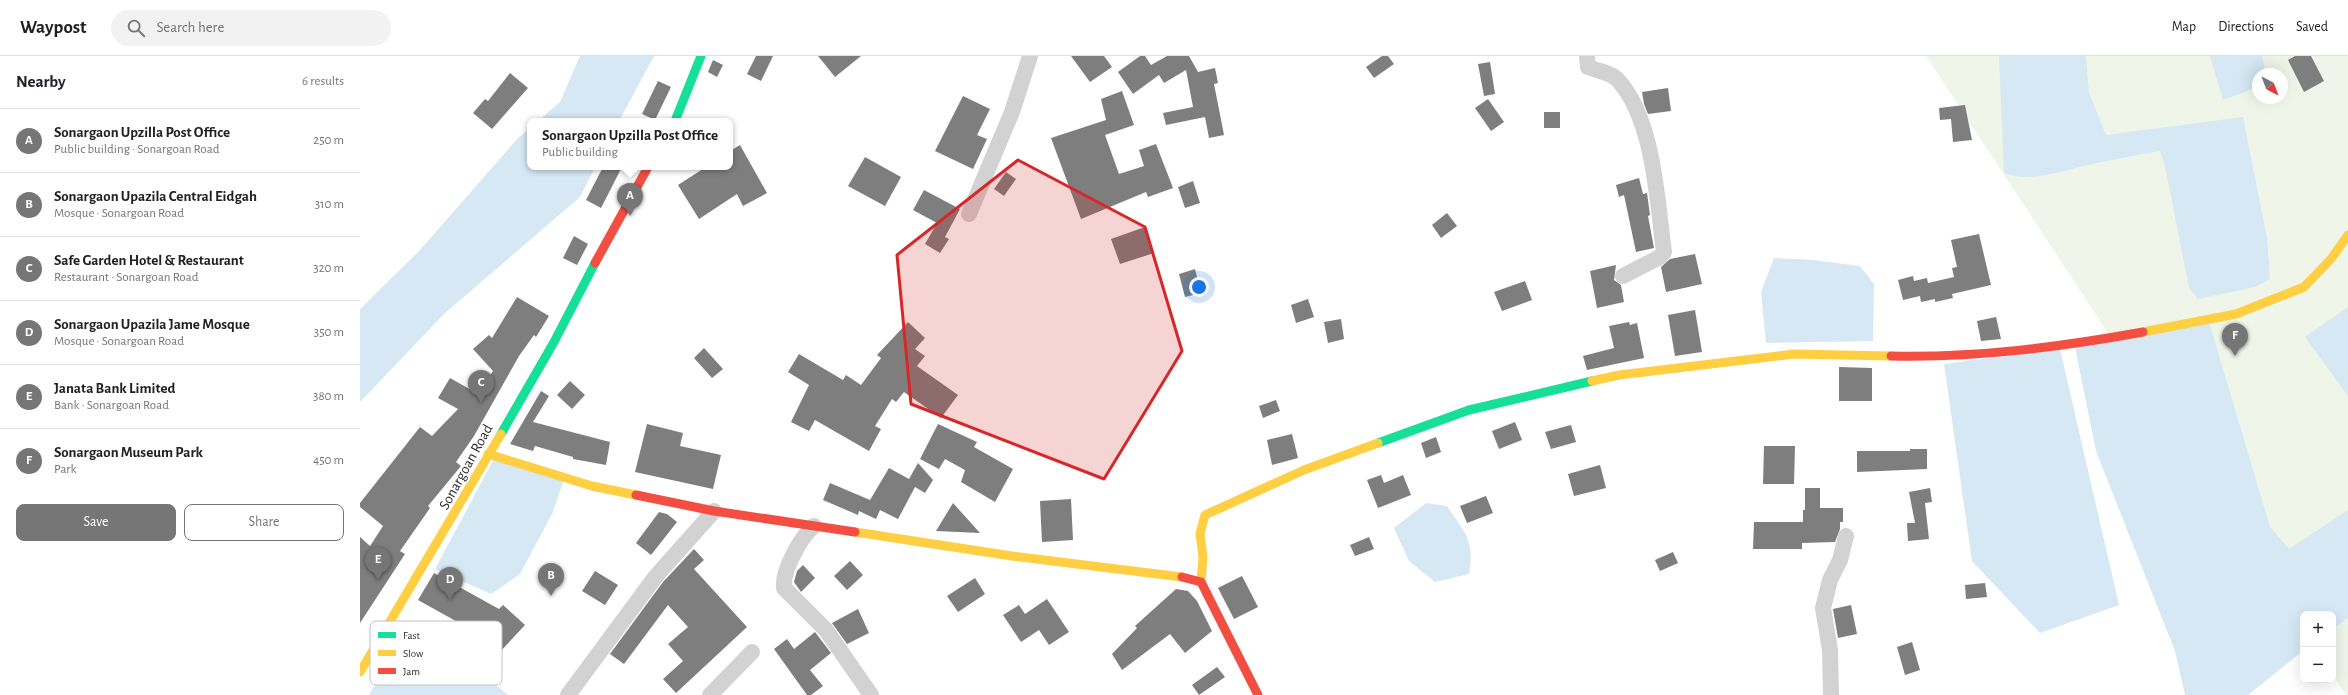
<!DOCTYPE html>
<meta charset="utf-8">
<style>
:root{--surface:#fff;--page:#f2f2f2;--text:#202124;--muted:#757577;--line:#e0e0e0;--accent:#767676}
body{margin:0;font-family:"Alegreya Sans",sans-serif;background:var(--page);color:var(--text)}
.controls{position:absolute;right:12px;bottom:12px;display:grid;overflow:hidden;border-radius:8px;box-shadow:0 4px 16px #0002}
.controls button{width:36px;height:36px;display:grid;place-items:center;padding:0;border:0;border-bottom:1px solid var(--line);background:var(--surface);color:var(--text);font:20px sans-serif}
.compass{position:absolute;left:1892px;top:12px;width:36px;height:36px;border-radius:50%;background:var(--surface);box-shadow:0 4px 16px #0002;rotate:138deg}
.you{position:absolute;left:839px;top:231px;width:14px;height:14px;margin:-10px;border:3px solid #fff;border-radius:50%;background:#1a73e8;box-shadow:0 0 0 6px #1a73e833}
.badge{display:grid;place-items:center;width:26px;height:26px;border-radius:50%;background:var(--accent);color:#fff;font-size:13px;font-weight:700}
.pin{position:absolute;translate:-50% -33px;filter:drop-shadow(0 1px 2px #0008)}
.pin::after{content:'';position:absolute;top:21px;width:14px;height:12px;background:inherit;clip-path:polygon(0 0,100% 0,50% 100%)}
.popup{position:absolute;left:167px;top:62px;width:206px;height:52px;box-sizing:border-box;display:grid;place-content:center;border-radius:8px;background:var(--surface);filter:drop-shadow(0 1px 3px #0005);font-size:13px;white-space:nowrap;color:var(--muted)}
.popup b{font-size:15px;color:var(--text)}
.popup::after{content:'';position:absolute;left:50%;top:100%;margin-left:-8px;border:8px solid transparent;border-top-color:var(--surface)}
.list{margin:0;padding:0;list-style:none}
h2{display:flex;justify-content:space-between;align-items:center;height:52px;margin:0;padding:0 16px;font-size:17px}
h2 small{font-size:13px;font-weight:400;color:var(--muted)}
.list li{display:grid;grid-template-columns:26px 1fr auto;gap:12px;align-items:center;box-sizing:border-box;height:64px;padding:0 16px;border-top:1px solid var(--line)}
.list b{display:block;font-size:15px;white-space:nowrap}
.list p{margin:0;font-size:13px;white-space:nowrap;color:var(--muted)}
.list em{font-size:13px;font-style:normal;color:var(--muted)}
.actions{display:flex;gap:8px;padding:12px 16px}
.actions a{flex:1;padding:9px 0;border:1px solid var(--accent);border-radius:8px;text-align:center;font-size:14px;color:var(--accent)}
.actions .main{background:var(--accent);color:#fff}
.icon{flex:none;width:22px;height:22px;fill:none;stroke:currentColor;stroke-width:2;stroke-linecap:round;stroke-linejoin:round}
.map{position:relative;flex:none;width:1988px;height:639px;overflow:hidden}
header{display:flex;align-items:center;gap:24px;box-sizing:border-box;height:56px;padding:0 20px;background:var(--surface);border-bottom:1px solid var(--line)}
header strong{font-size:19px}
nav{display:flex;gap:22px;margin-inline-start:auto;font-size:14px}
.search{width:280px;height:36px;background:var(--page);display:flex;align-items:center;gap:10px;box-sizing:border-box;padding:0 14px;border-radius:22px;color:var(--muted);font-size:15px}
main{display:flex}
aside{flex:1;background:var(--surface)}
.map>svg:first-child{display:block}
.green{fill:#f0f5ea;fill-rule:evenodd}
.water{fill:#d5e8f3}
.building{fill:#7e7e7e}
.lines{fill:none;stroke-linecap:round;stroke-linejoin:round}
.street{stroke:#d2d2d2;stroke-width:16}
.fast{stroke:#16e098;stroke-width:9}
.slow{stroke:#ffcf43;stroke-width:9}
.jam{stroke:#f24e42;stroke-width:9}
.marked{fill:#d62828;fill-opacity:0.2;stroke:#d62828;stroke-width:3;stroke-linejoin:round}
.labels{text-anchor:middle;dominant-baseline:central;stroke-width:4;stroke-linejoin:round;paint-order:stroke}
.street-label{font-size:15px;fill:#2d2d2d;stroke:#fff}
.key{fill:#fff;stroke:#c0c0c0;stroke-width:1}
.key-label{font-size:11px;fill:#2d2d2d}
</style>
<header>
<strong>Waypost</strong>
<div class="search"><svg class="icon" aria-label="search" viewBox="0 0 24 24"><circle cx="10" cy="10" r="6"/><path d="M15 15l6 6"/></svg>Search here</div>
<nav><a>Map</a><a>Directions</a><a>Saved</a></nav>
</header>
<main>
<aside>
<h2>Nearby<small>6 results</small></h2>
<ul class="list">
<li><span class="badge">A</span><div><b>Sonargaon Upzilla Post Office</b><p>Public building · Sonargoan Road</p></div><em>250 m</em></li>
<li><span class="badge">B</span><div><b>Sonargaon Upazila Central Eidgah</b><p>Mosque · Sonargoan Road</p></div><em>310 m</em></li>
<li><span class="badge">C</span><div><b>Safe Garden Hotel &amp; Restaurant</b><p>Restaurant · Sonargoan Road</p></div><em>320 m</em></li>
<li><span class="badge">D</span><div><b>Sonargaon Upazila Jame Mosque</b><p>Mosque · Sonargoan Road</p></div><em>350 m</em></li>
<li><span class="badge">E</span><div><b>Janata Bank Limited</b><p>Bank · Sonargoan Road</p></div><em>380 m</em></li>
<li><span class="badge">F</span><div><b>Sonargaon Museum Park</b><p>Park</p></div><em>450 m</em></li>
</ul>
<div class="actions"><a class="main">Save</a><a>Share</a></div>
</aside>
<div class="map">
<svg width="1988" height="639" viewBox="0 0 1988 639">
<rect width="100%" height="100%" fill="#fff"/>
<path class="green" d="M1566,0H1988V639H1986L1973,620V558H1943V574ZM1898,18H1922V42H1898Z"/>
<g class="water">
<polygon points="220,0 294,0 259,65 178,65 200,46"/>
<path d="M1639,0H1726L1729,37L1746,79L1883,61L1907,182L1910,223L1895,231L1838,243L1829,232L1805,110L1800,95C1776,99 1751,104 1728,109C1701,115 1671,127 1644,117Z"/>
<polygon points="1850,0 1902,0 1906,18 1898,18 1898,31 1863,44"/>
<polygon points="170,72 170,111 235,111 220,141 85,257 0,346 0,253 59,195 158,82"/>
<polygon points="1414,202 1453,204 1500,210 1514,228 1513,285 1406,287 1401,236"/>
<polygon points="1988,251 1988,340 1945,281"/>
<polygon points="1849,266 1910,471 1929,493 1988,454 1988,562 1973,573 1973,558 1943,558 1943,595 1888,639 1825,639 1815,595 1736,395 1715,291"/>
<polygon points="1700,293 1759,549 1680,577 1612,505 1584,308"/>
<polygon points="135,401 204,424 192,458 160,518 131,538 75,513"/>
<path d="M1066,447L1087,450C1105,477 1115,484 1109,518L1075,526L1049,505L1034,472Z"/>
<polygon points="73,576 148,639 9,639 38,589"/>
</g>
<g class="building">
<polygon points="396,0 413,0 401,25 387,18"/>
<polygon points="458,0 501,0 475,21"/>
<polygon points="711,0 744,0 752,11 730,26"/>
<polygon points="780,0 785,0 791,9 807,0 829,0 838,16 855,12 858,27 854,28 864,79 849,82 845,61 806,69 803,57 833,51 826,14 804,27 799,19 773,38 758,16"/>
<polygon points="1022,0 1028,0 1034,8 1014,22 1006,11"/>
<polygon points="1935,0 1951,0 1964,25 1944,36 1928,4"/>
<polygon points="353,4 363,9 357,21 348,16"/>
<polygon points="1130,6 1135,38 1124,40 1118,8"/>
<polygon points="150,17 168,32 132,73 113,57 125,43 128,45"/>
<polygon points="298,25 311,31 295,64 282,58"/>
<polygon points="1308,32 1311,55 1288,58 1284,48 1282,36"/>
<polygon points="762,35 774,69 745,79 759,118 784,110 779,94 796,88 813,132 788,141 786,136 721,163 691,82 746,64 741,43"/>
<polygon points="603,40 630,53 617,79 627,83 613,113 575,95"/>
<polygon points="1128,43 1144,66 1131,75 1115,52"/>
<polygon points="1605,49 1612,84 1593,86 1591,63 1580,64 1579,52"/>
<rect x="1184" y="56" width="16" height="16"/>
<polygon points="380,89 407,137 383,150 377,138 339,163 318,129 346,111 370,111 370,95"/>
<polygon points="505,101 541,121 525,150 488,130"/>
<polygon points="243,111 262,111 241,152 226,144"/>
<polygon points="646,116 656,123 644,140 634,133"/>
<polygon points="1279,122 1283,138 1287,137 1290,159 1288,160 1294,192 1276,196 1264,139 1259,141 1256,129"/>
<polygon points="833,125 840,147 825,152 818,131"/>
<polygon points="564,134 600,153 585,181 589,183 580,197 565,188 577,167 553,154"/>
<polygon points="1087,157 1097,170 1081,182 1072,169"/>
<polygon points="785,171 794,197 760,208 751,183"/>
<polygon points="1619,178 1631,229 1592,238 1593,242 1575,246 1575,243 1561,246 1560,240 1543,244 1538,224 1553,220 1554,225 1567,222 1568,227 1594,221 1592,212 1597,211 1591,184"/>
<polygon points="214,180 228,188 217,209 203,202"/>
<polygon points="1335,198 1342,228 1306,236 1301,211 1310,203"/>
<polygon points="1256,209 1254,224 1261,229 1264,246 1237,252 1230,215"/>
<polygon points="835,213 841,237 825,241 819,218"/>
<polygon points="1165,225 1172,244 1142,255 1134,236"/>
<polygon points="157,241 189,260 176,281 174,279 159,300 114,380 96,406 101,410 68,450 70,452 40,495 45,498 0,567 0,481 10,490 23,470 0,451 0,447 60,371 72,380 98,353 78,342 90,322 113,335 117,329 123,332 133,315 113,293 129,279 132,282"/>
<polygon points="948,243 954,261 936,267 931,249"/>
<polygon points="1335,254 1342,296 1315,300 1308,259"/>
<polygon points="1636,261 1641,283 1621,285 1617,265"/>
<polygon points="981,263 984,283 968,287 964,266"/>
<polygon points="548,266 565,282 555,293 565,300 557,310 598,339 581,362 544,336 536,346 532,343 515,370 521,373 509,395 455,364 449,375 431,366 449,329 428,316 439,298 483,324 486,319 501,329 521,302 517,299"/>
<polygon points="1269,266 1270,269 1277,267 1284,302 1227,314 1223,300 1254,292 1249,270"/>
<polygon points="344,292 363,313 352,322 334,302"/>
<polygon points="1479,311 1512,312 1512,345 1479,345"/>
<polygon points="210,325 225,339 212,353 197,339"/>
<polygon points="181,335 189,340 173,366 250,386 246,409 213,403 213,401 175,390 173,395 150,388"/>
<polygon points="916,344 920,355 903,362 899,350"/>
<polygon points="1155,366 1162,384 1139,393 1132,375"/>
<polygon points="287,368 323,377 320,390 361,399 353,433 275,416"/>
<polygon points="578,368 617,386 614,391 653,413 635,446 601,426 605,414 585,403 579,413 560,403"/>
<polygon points="1211,369 1216,386 1191,393 1185,376"/>
<polygon points="932,378 938,402 912,409 907,384"/>
<polygon points="1076,381 1081,396 1066,402 1061,387"/>
<polygon points="1404,390 1435,390 1434,428 1403,428"/>
<polygon points="1550,393 1567,393 1567,413 1497,416 1497,395 1550,395"/>
<polygon points="558,407 573,424 565,437 555,431 538,463 520,454 516,463 499,455 498,459 463,444 470,427 510,444 529,412 549,423"/>
<polygon points="1240,409 1246,432 1214,440 1208,418"/>
<polygon points="1021,419 1024,427 1043,419 1051,439 1018,452 1007,424"/>
<polygon points="1445,432 1460,432 1460,452 1483,452 1483,466 1480,466 1480,473 1475,486 1442,487 1442,493 1393,493 1394,466 1443,466 1443,454 1445,454"/>
<polygon points="1570,432 1572,446 1565,447 1569,483 1548,485 1547,467 1555,467 1549,436"/>
<polygon points="1126,440 1133,457 1107,467 1100,450"/>
<polygon points="711,443 713,484 682,486 680,445"/>
<polygon points="593,447 620,477 576,475"/>
<polygon points="299,456 307,458 317,466 291,499 276,487"/>
<polygon points="1009,481 1014,493 995,500 990,489"/>
<polygon points="334,493 344,504 334,513 387,571 316,637 303,623 323,605 308,588 328,571 308,549 264,608 250,598 303,526"/>
<polygon points="1313,496 1318,507 1300,515 1295,504"/>
<polygon points="490,505 503,519 487,534 474,520"/>
<polygon points="443,509 455,522 441,536 434,526 437,515"/>
<polygon points="235,515 258,529 245,549 222,535"/>
<polygon points="74,517 139,553 143,549 165,569 139,597 119,578 58,544"/>
<polygon points="882,520 898,551 874,563 858,532"/>
<polygon points="615,522 625,538 598,556 587,540"/>
<polygon points="1625,527 1627,541 1606,543 1605,529"/>
<polygon points="816,533 828,535 837,545 852,575 825,597 810,578 762,614 752,598 777,572 775,570"/>
<polygon points="687,543 709,576 689,589 679,574 661,586 643,559 659,549 665,558"/>
<polygon points="1491,549 1497,578 1478,582 1473,553"/>
<polygon points="498,553 509,577 487,588 472,567"/>
<polygon points="455,576 471,597 450,614 463,630 451,639 447,639 414,593 427,583 434,593"/>
<polygon points="1552,586 1560,614 1545,619 1537,591"/>
<polygon points="857,611 865,621 839,639 832,629"/>
</g>
<g class="lines">
<g class="street">
<path d="M1227,0L1228,11C1237,15 1250,16 1257,23C1294,62 1297,145 1304,196L1300,201L1263,220"/>
<polyline points="609,158 652,56 670,0"/>
<path d="M454,470C441,480 422,515 424,532L466,574L511,639"/>
<polyline points="208,639 296,520 354,455"/>
<polyline points="350,639 392,596"/>
<polyline points="1471,639 1470,594 1463,552 1470,524 1480,504 1486,480"/>
</g>
<g class="fast">
<polyline points="315,65 341,0"/>
<polyline points="141,378 194,286 235,207"/>
<polyline points="1018,387 1109,354 1232,325"/>
</g>
<g class="slow">
<polyline points="1783,276 1876,258 1944,231 1971,203 1988,179"/>
<polyline points="1232,325 1259,319 1434,298 1531,300"/>
<polyline points="128,398 232,430 276,439"/>
<polyline points="495,476 652,500 822,521"/>
<polyline points="841,526 843,501 840,478 845,459 944,414 1018,387"/>
<polyline points="0,616 141,378"/>
</g>
<g class="jam">
<polyline points="235,207 288,111"/>
<path d="M1531,300C1616,302 1700,291 1783,276"/>
<polyline points="276,439 354,455 495,476"/>
<polyline points="822,521 841,526 898,639"/>
</g>
</g>
<path class="marked" d="M658,104L785,171L822,295L744,423L551,348L537,199Z"/>
<g class="labels">
<g class="street-label">
<text transform="translate(106 411) rotate(-61)">Sonargoan Road</text>
</g>
</g>
<rect x="10" y="565" width="132" height="64" rx="6" class="key"/>
<rect x="18" y="576" width="18" height="6" fill="#16e098"/>
<rect x="18" y="594" width="18" height="6" fill="#ffcf43"/>
<rect x="18" y="612" width="18" height="6" fill="#f24e42"/>
<g class="key-label">
<text x="43" y="583">Fast</text>
<text x="43" y="601">Slow</text>
<text x="43" y="619">Jam</text>
</g>
</svg>
<div class="controls">
<button>+</button>
<button>−</button>
</div>
<svg class="compass" viewBox="-18 -18 36 36"><path d="M0-13l5 13h-10z" fill="#e53935"/><path d="M0 13l5-13h-10z" fill="#757577"/></svg>
<div class="you"></div>
<div class="pin badge" style="left:270px;top:160px">A</div>
<div class="popup"><b>Sonargaon Upzilla Post Office</b>Public building</div>
<div class="pin badge" style="left:191px;top:540px">B</div>
<div class="pin badge" style="left:121px;top:347px">C</div>
<div class="pin badge" style="left:90px;top:544px">D</div>
<div class="pin badge" style="left:18px;top:524px">E</div>
<div class="pin badge" style="left:1875px;top:300px">F</div>
</div>
</main>
